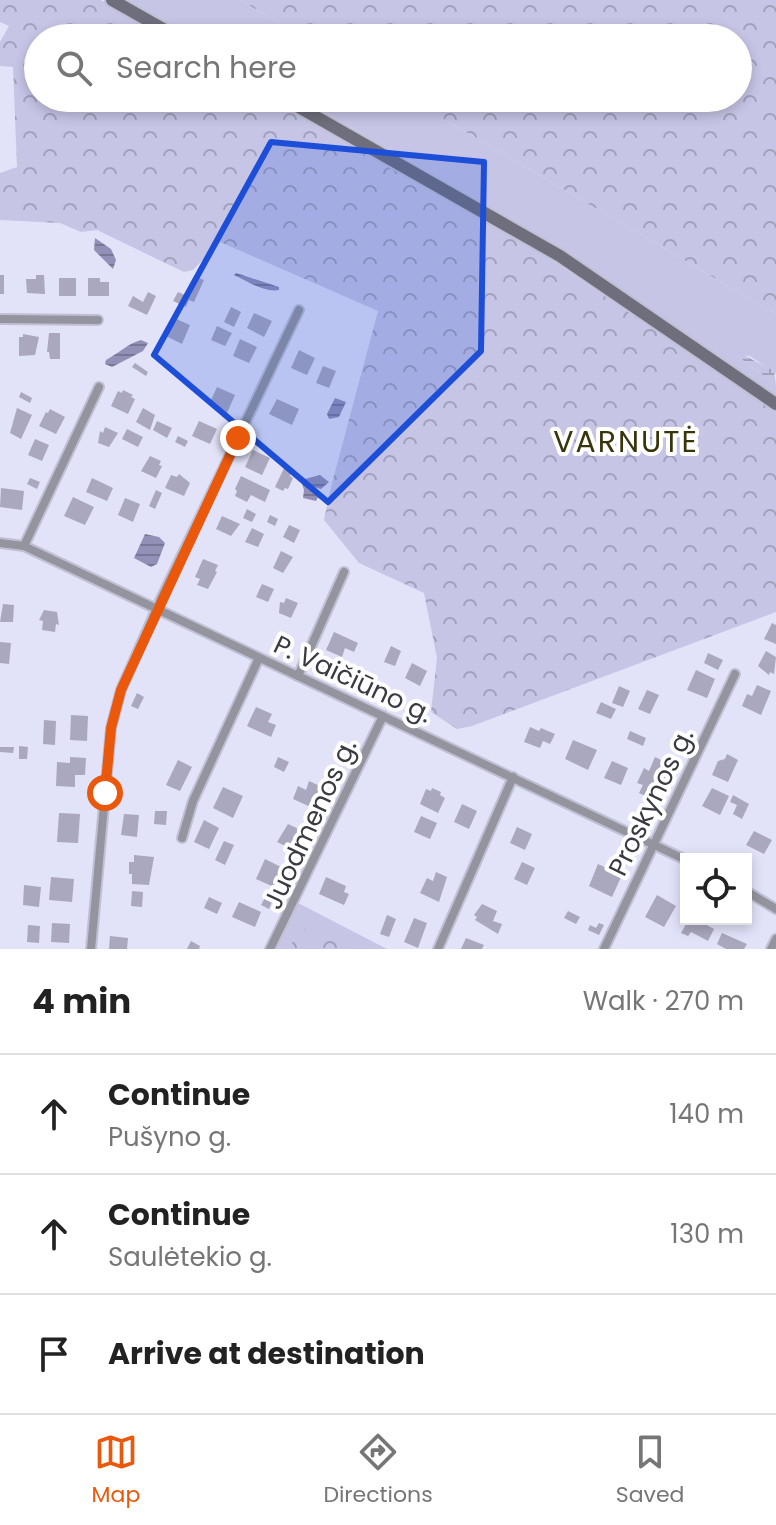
<!DOCTYPE html>
<meta charset="utf-8">
<style>
:root{--surface:#fff;--page:#f2f2f2;--text:#222;--muted:#767676;--line:#e0e0e0;--accent:#ea580c}
body{margin:0;font-family:Poppins,sans-serif;background:var(--page);color:var(--text)}
.controls{position:absolute;right:24px;bottom:24px;display:grid;overflow:hidden;border-radius:0px;box-shadow:0 4px 12px #0003}
.controls button{width:72px;height:72px;display:grid;place-items:center;padding:0;border:0;border-bottom:2px solid var(--line);background:var(--surface);color:var(--text);font:40px sans-serif}
.stop{position:absolute;width:24px;height:24px;margin:-18px;border:6px solid #ea580c;border-radius:50%;background:#fff}
.stop.end{background:#ea580c;border-color:#fff;box-shadow:0 2px 8px #0008}
.list{margin:0;padding:0;list-style:none}
h2{display:flex;justify-content:space-between;align-items:center;height:104px;margin:0;padding:0 32px;font-size:34px}
h2 small{font-size:26px;font-weight:400;color:var(--muted)}
.list li{display:grid;grid-template-columns:52px 1fr auto;gap:24px;align-items:center;box-sizing:border-box;height:120px;padding:0 32px;border-top:2px solid var(--line)}
.list b{display:block;font-size:30px;white-space:nowrap}
.list p{margin:0;font-size:26px;white-space:nowrap;color:var(--muted)}
.list em{font-size:26px;font-style:normal;color:var(--muted)}
.icon{flex:none;width:44px;height:44px;fill:none;stroke:currentColor;stroke-width:2;stroke-linecap:round;stroke-linejoin:round}
.map{position:relative;flex:none;width:776px;height:949px;overflow:hidden}
.search{position:absolute;background:var(--surface);box-shadow:0 4px 12px #0003;left:24px;right:24px;top:24px;height:88px;display:flex;align-items:center;gap:20px;box-sizing:border-box;padding:0 28px;border-radius:44px;color:var(--muted);font-size:30px}
.sheet{height:464px;background:var(--surface)}
nav{display:flex;justify-content:space-around;align-items:center;box-sizing:border-box;height:112px;border-top:2px solid var(--line);background:var(--surface);font-size:22px;color:var(--muted)}
nav a{display:grid;justify-items:center;gap:4px}
nav .on{color:var(--accent)}
.map>svg:first-child{display:block}
.green{fill:#c6c5e6}
.forest{fill:url(#forest-crowns)}
.wetland{fill:url(#wetland-marsh)}
.water{fill:url(#water-rules)}
.building{fill:#a9a8be}
.lines{fill:none;stroke-linecap:round;stroke-linejoin:round}
.minor-casing{stroke:#c0c0d5;stroke-width:12}
.secondary-casing{stroke:#c0c0d5;stroke-width:16}
.minor{stroke:#94949e;stroke-width:8}
.secondary{stroke:#6e6e7c;stroke-width:12}
.route{stroke:#ea580c;stroke-width:10}
.marked{fill:#1d4ed8;fill-opacity:0.2;stroke:#1d4ed8;stroke-width:6;stroke-linejoin:round}
.labels{text-anchor:middle;dominant-baseline:central;stroke-width:8;stroke-linejoin:round;paint-order:stroke}
.street-label{font-size:26px;fill:#3a3a43;stroke:#fff}
.quarter-label{font-size:30px;letter-spacing:2px;fill:#38350b;stroke:#fff}
</style>
<div class="map">
<svg width="776" height="949" viewBox="0 0 776 949">
<defs>
<pattern id="forest-crowns" width="20" height="18" patternUnits="userSpaceOnUse" patternTransform="scale(2)"><rect width="20" height="18" fill="#c6c5e6"/><path d="M2 6a3 3 0 1 1 6 0M12 15a3 3 0 1 1 6 0" fill="none" stroke="#a2a1bc"/></pattern>
<pattern id="wetland-marsh" width="20" height="14" patternUnits="userSpaceOnUse" patternTransform="scale(2)"><rect width="20" height="14" fill="#c6c5e6"/><path d="M1 5h8M5 5V1M11 12h8M15 12V8" fill="none" stroke="#a2a1bc"/></pattern>
<pattern id="water-rules" width="6" height="5" patternUnits="userSpaceOnUse" patternTransform="scale(2)"><rect width="6" height="5" fill="#9290b7"/><path d="M0 2.5h6" fill="none" stroke="#787796"/></pattern>
</defs>
<rect width="100%" height="100%" fill="#e2e2f9"/>
<g class="green">
<polygon points="127,0 240,0 305,38 194,38"/>
<polygon points="300,98 408,98 776,314 776,374 750,356 736,355 776,385 776,396 572,255"/>
<polygon points="298,903 387,949 349,949 317,935 296,934 289,949 275,949"/>
</g>
<g class="forest">
<polygon points="0,0 101,0 167,38 38,38 38,98 272,98 538,251 776,412 776,612 472,726 457,729 431,712 437,658 424,593 359,563 324,520 332,483 378,311 220,242 193,270 184,272 97,230 81,232 60,223 0,220 0,173 17,167 13,67 0,66 0,42 9,26 0,22"/>
<polygon points="240,0 776,0 776,314 408,98 738,98 738,38 305,38"/>
<polygon points="307,928 349,949 289,949 296,934"/>
</g>
<polygon class="wetland" points="738,352 774,371 776,385 736,355"/>
<g class="water">
<polygon points="95,238 111,249 116,260 113,269 94,250"/>
<path d="M236,273L279,287V290C264,293 247,281 234,275Z"/>
<path d="M141,340L148,343L143,351L112,367L105,364L106,360C119,353 127,344 141,340Z"/>
<polygon points="335,398 346,402 339,417 329,419 327,414"/>
<polygon points="320,475 329,482 321,489 313,487 313,493 318,497 316,501 303,498 304,490 301,480"/>
<polygon points="145,534 159,537 165,543 157,564 151,567 134,558"/>
</g>
<g class="building">
<rect x="0" y="275" width="4" height="19"/>
<polygon points="36,275 44,275 45,294 27,293 26,279 36,279"/>
<polygon points="194,276 204,280 194,302 189,300 186,307 173,301 178,292 185,295"/>
<rect x="59" y="278" width="17" height="18"/>
<polygon points="88,278 100,278 100,282 109,282 109,296 88,296"/>
<polygon points="148,292 156,296 147,315 128,306 133,296 143,302"/>
<polygon points="231,307 241,312 234,327 224,322"/>
<polygon points="254,313 272,321 264,337 247,328"/>
<polygon points="174,318 190,325 182,344 166,336"/>
<polygon points="217,326 232,333 225,346 211,340"/>
<polygon points="49,333 60,333 60,359 50,359 49,352 47,352"/>
<polygon points="23,334 39,337 35,355 19,356 19,337 23,337"/>
<polygon points="240,339 257,347 249,363 233,356"/>
<polygon points="299,350 315,358 307,375 291,368"/>
<polygon points="135,363 148,372 146,376 132,367"/>
<polygon points="323,366 336,371 329,388 316,383"/>
<polygon points="217,387 235,395 227,413 213,407 214,404 210,402"/>
<polygon points="123,390 133,395 131,397 135,399 128,414 111,406 118,391 122,393"/>
<polygon points="21,392 32,398 30,403 19,397"/>
<polygon points="277,399 299,409 292,425 269,414"/>
<polygon points="17,408 32,415 21,439 10,433"/>
<polygon points="143,408 155,415 150,430 136,422"/>
<polygon points="50,409 65,417 56,434 39,426 46,412 48,413"/>
<polygon points="157,421 172,428 167,438 153,430"/>
<polygon points="199,421 217,429 210,444 192,436"/>
<polygon points="105,427 118,433 109,447 98,443 100,431 103,433"/>
<polygon points="127,429 143,437 138,447 122,439"/>
<polygon points="178,436 188,441 185,447 175,442"/>
<polygon points="35,439 49,445 42,461 28,455"/>
<polygon points="253,450 270,458 262,475 245,467"/>
<polygon points="150,456 161,461 159,465 162,466 156,478 141,471"/>
<polygon points="284,468 292,472 290,476 293,478 288,489 285,488 283,491 275,487"/>
<polygon points="179,474 190,483 184,496 165,488 171,475 177,477"/>
<polygon points="241,476 270,490 265,502 251,495 247,502 235,496 237,491 235,489"/>
<polygon points="30,478 40,482 37,489 27,484"/>
<polygon points="92,478 113,488 107,501 86,492"/>
<polygon points="1,488 24,491 22,510 0,507"/>
<polygon points="156,490 162,493 155,509 149,506"/>
<polygon points="73,497 94,507 85,525 64,516"/>
<polygon points="125,498 140,504 133,522 118,515"/>
<polygon points="247,509 256,514 252,522 243,518"/>
<polygon points="270,515 278,519 275,526 267,522"/>
<polygon points="222,516 240,524 231,536 216,529"/>
<polygon points="289,525 300,530 294,543 283,537"/>
<polygon points="252,528 264,534 258,547 245,542"/>
<polygon points="281,551 293,557 283,573 273,568"/>
<polygon points="203,559 218,565 215,571 217,572 208,589 197,585 200,579 195,577"/>
<polygon points="262,584 274,589 268,602 256,597"/>
<polygon points="286,598 298,603 291,618 279,613 280,602 284,603"/>
<polygon points="3,604 14,605 13,622 0,622"/>
<polygon points="44,610 57,612 59,625 56,624 55,632 42,630 43,621 39,620"/>
<polygon points="772,623 776,625 776,644 764,639"/>
<polygon points="334,632 358,643 354,652 345,648 342,657 326,650"/>
<polygon points="0,642 11,643 9,664 0,663"/>
<polygon points="391,646 401,651 395,666 384,662"/>
<polygon points="766,651 776,657 774,674 770,672 769,675 758,666"/>
<polygon points="708,653 723,660 718,670 704,663"/>
<polygon points="412,663 427,671 420,686 405,678"/>
<polygon points="696,670 715,679 707,698 687,690"/>
<polygon points="757,685 771,691 761,715 742,706 747,694 752,696"/>
<polygon points="619,686 630,691 623,707 612,703"/>
<polygon points="647,690 659,695 650,714 638,709"/>
<polygon points="137,693 144,697 138,709 131,706"/>
<polygon points="601,702 616,709 611,719 596,713"/>
<polygon points="256,707 272,714 268,722 276,725 271,737 247,726"/>
<polygon points="71,715 88,716 87,741 70,740"/>
<polygon points="44,720 56,721 55,745 43,744"/>
<polygon points="530,727 539,731 541,728 555,734 550,744 543,741 540,748 524,742"/>
<polygon points="630,731 646,738 643,746 627,739"/>
<polygon points="573,740 597,750 588,770 565,759"/>
<polygon points="19,746 28,747 27,759 19,759"/>
<polygon points="0,747 14,747 13,753 0,752"/>
<polygon points="727,754 738,760 728,782 712,775 718,761 725,759"/>
<polygon points="70,757 86,758 85,775 75,775 75,787 56,786 57,762 70,763"/>
<polygon points="278,757 289,762 284,772 274,767"/>
<polygon points="655,757 671,765 654,800 639,793 643,785 637,783 644,768 649,771"/>
<polygon points="178,760 192,767 180,791 166,785"/>
<polygon points="612,761 628,768 621,785 604,778"/>
<polygon points="309,781 322,787 313,808 293,799 298,786 306,790"/>
<polygon points="223,787 243,796 233,818 213,808"/>
<polygon points="432,788 441,792 440,795 445,798 438,813 420,804 426,789 431,791"/>
<polygon points="712,788 729,796 720,815 702,806"/>
<polygon points="733,795 749,804 742,819 733,814 737,805 730,802"/>
<polygon points="462,804 477,811 469,829 454,822"/>
<polygon points="155,811 167,811 166,825 154,824"/>
<polygon points="59,813 80,814 78,843 57,842"/>
<polygon points="124,814 139,815 137,837 121,835"/>
<polygon points="421,816 437,823 430,839 414,832"/>
<polygon points="204,820 219,828 209,849 194,842"/>
<polygon points="288,824 305,832 296,851 277,842"/>
<polygon points="517,827 532,834 525,850 510,843"/>
<polygon points="754,831 772,840 764,854 746,845"/>
<polygon points="224,841 234,845 225,865 215,860"/>
<polygon points="134,855 154,857 149,885 132,884 132,874 129,874 129,862 134,862"/>
<polygon points="265,859 285,869 276,888 256,879"/>
<polygon points="522,862 535,868 527,885 514,879"/>
<polygon points="598,864 622,875 612,897 589,886"/>
<polygon points="436,872 447,877 439,902 420,893 427,878 433,881"/>
<polygon points="51,877 74,879 72,902 49,900"/>
<polygon points="326,877 346,886 344,892 349,894 344,905 319,894"/>
<polygon points="24,885 41,887 39,907 23,905"/>
<polygon points="132,891 143,892 142,907 131,906"/>
<polygon points="267,894 274,897 269,909 261,905"/>
<polygon points="657,895 676,906 664,927 645,917"/>
<polygon points="209,897 222,903 217,914 204,908"/>
<polygon points="239,902 261,912 255,927 232,917"/>
<polygon points="482,904 497,911 493,921 502,924 498,934 475,920 477,917 474,915"/>
<polygon points="568,911 580,917 576,924 564,918"/>
<polygon points="387,915 396,919 389,937 380,934"/>
<polygon points="414,918 427,923 418,948 404,942"/>
<polygon points="689,919 696,919 714,929 708,941 691,932 688,936 681,933"/>
<polygon points="52,923 70,924 69,943 51,942"/>
<polygon points="599,923 604,925 599,935 588,930 590,925 596,928"/>
<polygon points="28,925 40,926 39,943 27,942"/>
<polygon points="722,933 747,944 744,949 726,949 717,944"/>
<polygon points="110,936 128,938 127,949 109,949"/>
<polygon points="466,938 484,945 482,949 461,949"/>
<polygon points="191,941 200,946 199,949 187,949"/>
</g>
<g class="lines">
<defs>
<g id="minor">
<polyline points="0,319 98,320"/>
<polyline points="0,543 24,546 686,860"/>
<polyline points="24,546 99,387"/>
<polyline points="298,676 344,572"/>
<polyline points="182,838 193,801 259,658"/>
<polyline points="746,891 776,909"/>
<polyline points="91,949 111,728 121,690 161,599 299,310"/>
<polyline points="270,949 383,716"/>
<polyline points="438,949 513,777"/>
<polyline points="604,949 735,674"/>
<polyline points="771,949 776,939"/>
</g>
<g id="secondary">
<polyline points="112,0 179,38"/>
<polyline points="283,98 560,256 776,404"/>
</g>
</defs>
<use href="#minor" class="minor-casing"/>
<use href="#secondary" class="secondary-casing"/>
<use href="#minor" class="minor"/>
<use href="#secondary" class="secondary"/>
</g>
<g class="lines">
<polyline class="route" points="105,793 111,728 121,690 238,438"/>
</g>
<path class="marked" d="M271,142L484,162L481,351L328,502L154,355Z"/>
<g class="labels">
<g class="street-label">
<text transform="translate(353 679) rotate(25)">P. Vaičiūno g.</text>
<text transform="translate(651 802) rotate(-64)">Proskynos g.</text>
<text transform="translate(310 824) rotate(-65)">Juodmenos g.</text>
</g>
<g class="quarter-label">
<text x="626" y="441">VARNUTĖ</text>
</g>
</g>
</svg>
<div class="controls">
<button><svg class="icon" aria-label="locate" viewBox="0 0 24 24"><circle cx="12" cy="12" r="6"/><path d="M12 2v4M12 18v4M2 12h4M18 12h4"/></svg></button>
</div>
<div class="stop" style="left:105px;top:793px"></div>
<div class="stop end" style="left:238px;top:438px"></div>
<div class="search"><svg class="icon" aria-label="search" viewBox="0 0 24 24"><circle cx="10" cy="10" r="6"/><path d="M15 15l6 6"/></svg>Search here</div>
</div>
<section class="sheet">
<h2>4 min<small>Walk · 270 m</small></h2>
<ul class="list">
<li><svg class="icon" aria-label="ahead" viewBox="0 0 24 24"><path d="M12 20V5M6 11l6-6 6 6"/></svg><div><b>Continue</b><p>Pušyno g.</p></div><em>140 m</em></li>
<li><svg class="icon" aria-label="ahead" viewBox="0 0 24 24"><path d="M12 20V5M6 11l6-6 6 6"/></svg><div><b>Continue</b><p>Saulėtekio g.</p></div><em>130 m</em></li>
<li><svg class="icon" aria-label="arrive" viewBox="0 0 24 24"><path d="M6 21V4h12l-3 4 3 4H6"/></svg><div><b>Arrive at destination</b></div></li>
</ul>
</section>
<nav>
<a class="on"><svg class="icon" aria-label="map" viewBox="0 0 24 24"><path d="M3 6l6-2 6 2 6-2v14l-6 2-6-2-6 2zM9 4v14M15 6v14"/></svg>Map</a>
<a><svg class="icon" aria-label="directions" viewBox="0 0 24 24"><path d="M12 3l9 9-9 9-9-9zM9 14v-3h6M13 9l2 2-2 2"/></svg>Directions</a>
<a><svg class="icon" aria-label="saved" viewBox="0 0 24 24"><path d="M7 4h10v16l-5-4-5 4z"/></svg>Saved</a>
</nav>
